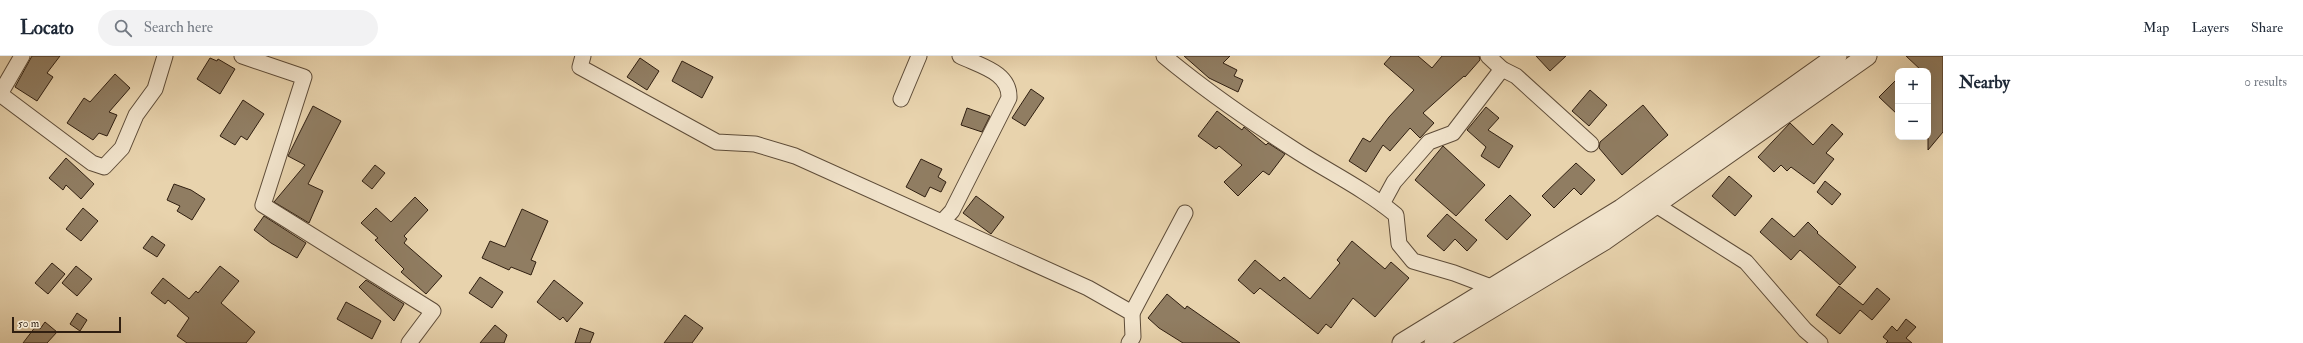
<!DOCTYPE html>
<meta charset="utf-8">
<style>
:root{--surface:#fff;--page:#f2f2f3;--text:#1f2937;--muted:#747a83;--line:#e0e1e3}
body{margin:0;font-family:"IM FELL Double Pica",serif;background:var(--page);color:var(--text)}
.controls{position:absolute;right:12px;top:12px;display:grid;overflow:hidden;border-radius:8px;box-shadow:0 4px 16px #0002}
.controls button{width:36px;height:36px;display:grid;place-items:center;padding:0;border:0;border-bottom:1px solid var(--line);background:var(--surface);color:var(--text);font:20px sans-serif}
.scale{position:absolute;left:12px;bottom:10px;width:109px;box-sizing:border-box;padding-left:4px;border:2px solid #301f11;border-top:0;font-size:11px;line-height:14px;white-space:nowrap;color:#301f11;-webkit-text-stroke:3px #f0e2ca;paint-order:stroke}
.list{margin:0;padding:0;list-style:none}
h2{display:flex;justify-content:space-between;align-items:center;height:52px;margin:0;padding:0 16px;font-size:17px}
h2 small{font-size:13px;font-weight:400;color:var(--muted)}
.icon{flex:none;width:22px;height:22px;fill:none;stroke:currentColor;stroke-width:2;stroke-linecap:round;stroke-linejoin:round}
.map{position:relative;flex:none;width:1943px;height:287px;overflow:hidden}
header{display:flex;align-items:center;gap:24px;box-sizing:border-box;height:56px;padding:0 20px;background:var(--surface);border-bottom:1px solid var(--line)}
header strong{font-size:19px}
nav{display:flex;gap:22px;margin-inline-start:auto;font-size:14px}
.search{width:280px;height:36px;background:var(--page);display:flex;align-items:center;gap:10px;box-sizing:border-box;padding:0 14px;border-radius:22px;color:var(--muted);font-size:15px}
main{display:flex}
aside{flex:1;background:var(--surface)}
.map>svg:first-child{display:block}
.building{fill:#907d62;stroke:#301f11}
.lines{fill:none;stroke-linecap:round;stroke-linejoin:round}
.minor-casing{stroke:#5e4c38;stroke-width:17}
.tertiary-casing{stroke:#5e4c38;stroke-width:21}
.minor{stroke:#f0e2ca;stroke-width:15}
.tertiary{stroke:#f0e2ca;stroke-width:19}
</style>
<header>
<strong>Locato</strong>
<div class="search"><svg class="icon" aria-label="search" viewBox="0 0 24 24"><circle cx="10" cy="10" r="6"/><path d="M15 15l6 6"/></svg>Search here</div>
<nav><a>Map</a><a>Layers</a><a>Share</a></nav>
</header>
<main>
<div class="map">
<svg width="1943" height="287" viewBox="0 0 1943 287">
<rect width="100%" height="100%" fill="#e8d3ad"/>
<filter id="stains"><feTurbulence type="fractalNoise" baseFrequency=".005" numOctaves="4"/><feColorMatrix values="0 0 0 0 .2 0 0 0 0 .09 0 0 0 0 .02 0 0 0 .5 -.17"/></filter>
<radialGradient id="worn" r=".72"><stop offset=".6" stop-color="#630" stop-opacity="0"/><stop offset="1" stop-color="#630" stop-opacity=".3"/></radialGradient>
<g class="building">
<polygon points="32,0 60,0 47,17 53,21 37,45 15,31"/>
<polygon points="1184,0 1230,0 1223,7 1237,14 1234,20 1243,24 1238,36 1209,22"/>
<polygon points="1391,0 1418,0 1432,12 1442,0 1479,0 1480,4 1465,21 1464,20 1423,57 1434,67 1420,82 1410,72 1390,95 1383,89 1366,116 1349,105 1363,82 1370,86 1389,61 1414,34 1384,8"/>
<polygon points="1536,0 1566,0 1550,15"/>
<polygon points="1906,0 1943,0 1943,76 1928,94 1928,15 1922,15"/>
<polygon points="210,2 217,5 218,3 235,13 220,38 197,23"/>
<polygon points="640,2 659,15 647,34 627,21"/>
<polygon points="682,5 713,21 702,42 672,25"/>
<polygon points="115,18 130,32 109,56 117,59 107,80 99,77 93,84 67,67 84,42 90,46"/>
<polygon points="1898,22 1898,59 1879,41"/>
<polygon points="1031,33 1044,42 1025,70 1012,62"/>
<polygon points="1590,34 1607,49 1589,70 1572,55"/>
<polygon points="243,44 264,58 247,84 241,80 235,89 220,80"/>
<polygon points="1643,49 1668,79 1622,119 1599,92 1600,86"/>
<polygon points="313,50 341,65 308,128 323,135 309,167 274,146 305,109 288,100"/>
<polygon points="1486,51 1499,62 1488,74 1513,90 1499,112 1481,100 1486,91 1467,74"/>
<polygon points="967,52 990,60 982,76 961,69"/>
<polygon points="1217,55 1242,74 1244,71 1266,89 1268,87 1285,98 1269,119 1263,115 1238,140 1224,126 1242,109 1219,90 1216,93 1198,80"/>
<polygon points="1790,67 1813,89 1832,68 1843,78 1826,97 1834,103 1814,128 1791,111 1787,115 1781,109 1774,116 1758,101"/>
<polygon points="1443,90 1485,129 1456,160 1415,124"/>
<polygon points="66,102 94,128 81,143 66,129 63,134 49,122"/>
<polygon points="921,103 942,113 938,121 946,126 941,136 930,131 925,141 906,131"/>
<polygon points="1576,107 1595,124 1581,139 1574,132 1554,152 1542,140"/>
<polygon points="375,109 385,117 372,133 362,125"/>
<polygon points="1729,120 1752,140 1735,160 1712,140"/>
<polygon points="1825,125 1841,138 1832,149 1817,136"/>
<polygon points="174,128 191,134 205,143 192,164 177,155 180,150 167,144"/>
<polygon points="1510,139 1531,159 1507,184 1485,164"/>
<polygon points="976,140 1004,161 991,178 963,157"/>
<polygon points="415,141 428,154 404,180 407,183 404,187 442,220 426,238 401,216 404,213 375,184 378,182 361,167 376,152 391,166"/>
<polygon points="83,152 98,165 81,185 66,173"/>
<polygon points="522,153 548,165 531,204 536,206 531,219 511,211 509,214 482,202 490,185 505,191"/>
<polygon points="1447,158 1477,184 1467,195 1455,183 1444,195 1427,180"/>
<polygon points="264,160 306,187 297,202 271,187 254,174"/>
<polygon points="1772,162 1794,181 1808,166 1818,176 1817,177 1856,211 1840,229 1800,194 1791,204 1760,176"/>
<polygon points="152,180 165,189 157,201 143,192"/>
<polygon points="1352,185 1385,213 1391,206 1409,222 1375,261 1353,242 1331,272 1326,268 1318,278 1260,232 1254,238 1238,224 1255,204 1280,225 1284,221 1310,243 1340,207 1337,204"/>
<polygon points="52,207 65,218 48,238 35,227"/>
<polygon points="76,210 92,223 77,240 62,227"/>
<polygon points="220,210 239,225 221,247 255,276 246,287 187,287 177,280 189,262 168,244 165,248 151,237 163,222 189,243 196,235 198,237"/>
<polygon points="480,221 503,236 492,252 469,237"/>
<polygon points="366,224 404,248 394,265 359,231"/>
<polygon points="554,224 583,247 567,266 563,261 560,264 537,246"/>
<polygon points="1839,230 1863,249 1877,232 1890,243 1872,264 1860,254 1840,278 1816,259"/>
<polygon points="1167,238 1185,253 1187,250 1240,287 1183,287 1159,272 1148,262"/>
<polygon points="346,246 381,265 372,283 337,263"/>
<polygon points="77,257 87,264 80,275 70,268"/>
<polygon points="685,259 703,272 692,287 664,287"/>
<polygon points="1906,263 1916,271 1906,282 1912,287 1886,287 1888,285 1883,281 1892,270 1897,275"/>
<polygon points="45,266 57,276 47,287 23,287 36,270 40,273"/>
<polygon points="495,269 507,279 504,287 480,287"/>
<polygon points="580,272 594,277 590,287 575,287"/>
</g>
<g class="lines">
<defs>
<g id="minor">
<polyline points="22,0 0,38 92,107 104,111 122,92 136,59 155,33 165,0"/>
<polyline points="242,0 304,21 263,149 433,255 409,287"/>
<polyline points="583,0 580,11 717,86 755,88 795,100 1088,232 1132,257 1133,281 1129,287"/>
<path d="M1164,0C1206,35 1251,66 1298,96C1331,117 1366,134 1396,159L1399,188L1413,205L1454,217L1491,231"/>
<polyline points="1488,0 1502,13 1516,20 1591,88"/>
<polyline points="901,43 919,0"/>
<polyline points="1382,148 1394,126 1429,86 1453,77 1502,13"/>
<polyline points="1656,149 1746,206 1805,274 1820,287"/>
<path d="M942,166L952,155L1009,42C1010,16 980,10 960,0"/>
<polyline points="1132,257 1185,157"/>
</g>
<g id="tertiary">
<polyline points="1402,287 1621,153 1837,0"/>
<polyline points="1434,287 1605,184 1867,0"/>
</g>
</defs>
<use href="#minor" class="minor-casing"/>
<use href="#tertiary" class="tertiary-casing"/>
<use href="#minor" class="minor"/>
<use href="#tertiary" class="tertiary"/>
</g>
<rect width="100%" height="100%" filter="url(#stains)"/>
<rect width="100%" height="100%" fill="url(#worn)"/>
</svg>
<div class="controls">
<button>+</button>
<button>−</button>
</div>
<div class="scale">50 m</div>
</div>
<aside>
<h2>Nearby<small>0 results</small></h2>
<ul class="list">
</ul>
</aside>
</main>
